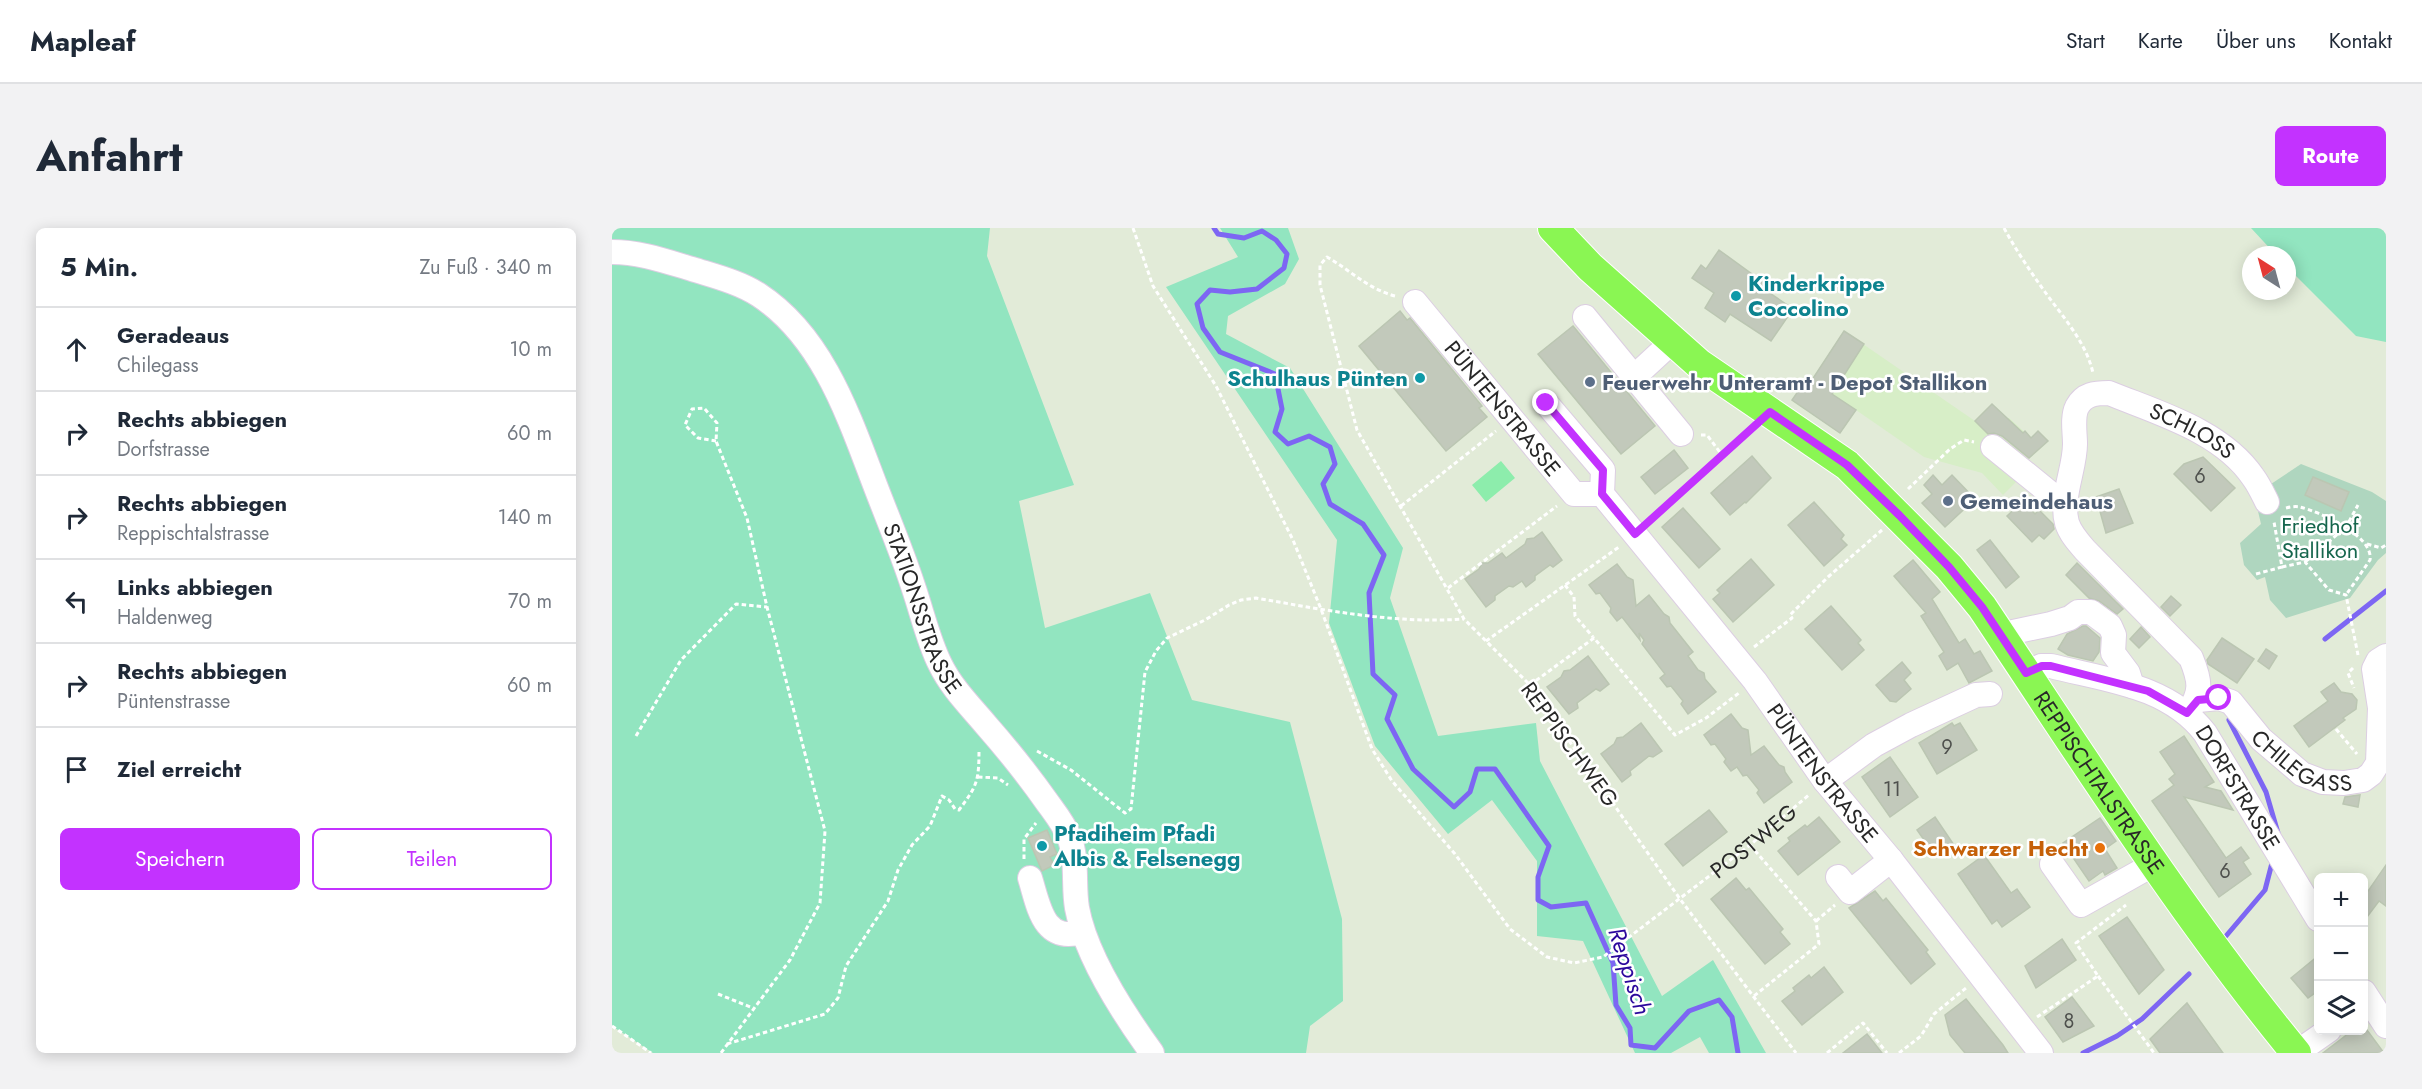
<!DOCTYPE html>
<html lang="de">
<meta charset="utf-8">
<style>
:root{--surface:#fff;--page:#f2f2f3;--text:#1f2937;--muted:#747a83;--line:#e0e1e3;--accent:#c332ff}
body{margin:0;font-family:Jost,sans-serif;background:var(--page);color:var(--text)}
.controls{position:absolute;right:18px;bottom:18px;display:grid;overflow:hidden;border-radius:9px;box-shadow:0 3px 15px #0003}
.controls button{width:54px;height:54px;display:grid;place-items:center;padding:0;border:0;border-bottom:2px solid var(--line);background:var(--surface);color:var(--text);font:30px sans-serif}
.compass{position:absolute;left:1630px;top:18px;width:54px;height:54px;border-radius:50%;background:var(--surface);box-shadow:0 3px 15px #0003;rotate:324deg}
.stop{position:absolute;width:18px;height:18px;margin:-14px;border:4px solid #c332ff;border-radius:50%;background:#fff}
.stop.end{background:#c332ff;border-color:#fff;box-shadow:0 2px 6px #0008}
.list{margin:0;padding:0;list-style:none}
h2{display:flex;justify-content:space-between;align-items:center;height:78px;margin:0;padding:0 24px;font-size:26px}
h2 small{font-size:20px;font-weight:400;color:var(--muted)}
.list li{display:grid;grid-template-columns:39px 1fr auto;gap:18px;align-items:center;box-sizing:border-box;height:84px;padding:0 24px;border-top:2px solid var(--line)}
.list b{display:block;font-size:22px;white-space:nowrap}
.list p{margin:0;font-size:20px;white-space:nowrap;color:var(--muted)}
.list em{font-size:20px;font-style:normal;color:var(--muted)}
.actions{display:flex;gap:12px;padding:18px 24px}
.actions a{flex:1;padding:14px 0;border:2px solid var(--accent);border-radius:9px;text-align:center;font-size:21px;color:var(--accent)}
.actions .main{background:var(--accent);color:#fff}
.icon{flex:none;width:33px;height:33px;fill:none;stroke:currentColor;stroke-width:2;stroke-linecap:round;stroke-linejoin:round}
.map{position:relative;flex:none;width:1774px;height:825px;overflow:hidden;border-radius:9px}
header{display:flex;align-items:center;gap:36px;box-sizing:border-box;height:84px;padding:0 30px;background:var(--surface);border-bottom:2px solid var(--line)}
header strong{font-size:28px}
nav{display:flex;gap:33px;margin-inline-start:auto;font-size:21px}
.intro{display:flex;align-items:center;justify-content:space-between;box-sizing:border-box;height:144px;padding:0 36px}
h1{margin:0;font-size:42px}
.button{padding:15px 27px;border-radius:9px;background:var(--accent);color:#fff;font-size:21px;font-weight:700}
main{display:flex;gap:36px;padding:0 36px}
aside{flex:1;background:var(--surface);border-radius:9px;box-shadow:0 3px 15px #0003}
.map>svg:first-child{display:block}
.education{fill:#d7eec7}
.green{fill:#92e5c0}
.cemetery{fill:#afd6bf}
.pitch{fill:#8dedac}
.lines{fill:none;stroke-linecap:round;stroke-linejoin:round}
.stream{stroke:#7d66f3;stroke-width:5}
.building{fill:#c2c9bb;stroke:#bbc6b2;stroke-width:1.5}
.minor-casing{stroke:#dccee2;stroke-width:26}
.major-casing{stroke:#fff;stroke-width:32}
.path{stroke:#fff;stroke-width:3;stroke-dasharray:4.5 3;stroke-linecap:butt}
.minor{stroke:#fff;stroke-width:24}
.major{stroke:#8af653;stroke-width:30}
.route{stroke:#c332ff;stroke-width:8}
.culture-dot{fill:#0f9aa8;stroke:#fff;stroke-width:2}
.service-dot{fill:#5c6f8a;stroke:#fff;stroke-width:2}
.food-dot{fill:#e8710a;stroke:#fff;stroke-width:2}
.labels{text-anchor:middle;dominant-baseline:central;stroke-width:5;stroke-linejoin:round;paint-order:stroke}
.number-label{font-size:20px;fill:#4e504d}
.culture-label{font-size:22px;font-weight:bold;fill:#0d838f;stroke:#fff;text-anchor:start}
.service-label{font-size:22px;font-weight:bold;fill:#4e5e75;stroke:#fff;text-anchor:start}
.street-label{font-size:22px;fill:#282828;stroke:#fff}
.park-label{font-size:22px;fill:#16664d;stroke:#fff}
.food-label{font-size:22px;font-weight:bold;fill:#c56008;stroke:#fff;text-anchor:end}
.water-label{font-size:24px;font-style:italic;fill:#2b089c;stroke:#fff}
</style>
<header>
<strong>Mapleaf</strong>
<nav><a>Start</a><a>Karte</a><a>Über uns</a><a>Kontakt</a></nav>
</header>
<div class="intro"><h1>Anfahrt</h1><a class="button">Route</a></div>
<main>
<aside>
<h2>5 Min.<small>Zu Fuß · 340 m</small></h2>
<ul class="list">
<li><svg class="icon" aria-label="ahead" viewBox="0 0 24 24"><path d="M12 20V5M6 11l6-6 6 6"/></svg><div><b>Geradeaus</b><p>Chilegass</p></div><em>10 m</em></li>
<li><svg class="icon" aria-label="right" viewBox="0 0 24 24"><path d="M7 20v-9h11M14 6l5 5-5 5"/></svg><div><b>Rechts abbiegen</b><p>Dorfstrasse</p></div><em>60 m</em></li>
<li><svg class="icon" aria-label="right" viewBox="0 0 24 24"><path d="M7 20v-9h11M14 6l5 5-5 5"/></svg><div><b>Rechts abbiegen</b><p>Reppischtalstrasse</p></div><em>140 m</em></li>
<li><svg class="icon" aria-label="left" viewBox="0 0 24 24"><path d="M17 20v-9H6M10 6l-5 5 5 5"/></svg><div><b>Links abbiegen</b><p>Haldenweg</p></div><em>70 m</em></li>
<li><svg class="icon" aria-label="right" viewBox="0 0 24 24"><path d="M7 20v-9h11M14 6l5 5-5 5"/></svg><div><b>Rechts abbiegen</b><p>Püntenstrasse</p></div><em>60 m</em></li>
<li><svg class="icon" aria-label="arrive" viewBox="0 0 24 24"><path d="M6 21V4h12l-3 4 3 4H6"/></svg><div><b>Ziel erreicht</b></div></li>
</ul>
<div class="actions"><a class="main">Speichern</a><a>Teilen</a></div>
</aside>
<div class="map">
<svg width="1774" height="825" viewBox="0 0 1774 825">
<rect width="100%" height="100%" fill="#e2ebd8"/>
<polygon class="education" points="1232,103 1363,193 1397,190 1429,219 1408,239 1414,244 1391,267 1370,245 1312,229 1244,182 1228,205 1180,173 1196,149 1200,151"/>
<g class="green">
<polygon points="0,0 378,0 375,28 462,257 407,273 433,400 538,365 580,472 678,494 730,691 731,773 698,798 694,825 41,825 0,798"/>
<polygon points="608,0 676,0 687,31 673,56 616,88 614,106 678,140 791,320 778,370 826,508 924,495 928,533 1050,768 1101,732 1154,825 1097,825 1088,809 1059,825 1023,825 971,713 925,708 925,633 880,572 836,606 763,518 717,395 725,312 554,59 626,29"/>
<polygon points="1639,0 1774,0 1774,114 1744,108 1675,39 1675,27 1664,27"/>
</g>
<polygon class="cemetery" points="1689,236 1760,264 1774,273 1774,325 1766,332 1738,370 1674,390 1658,372 1653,349 1645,352 1632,337 1628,315 1649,296 1645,279 1652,274 1659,256"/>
<polygon class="pitch" points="889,233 903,250 874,274 860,257"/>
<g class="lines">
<g class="stream">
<polyline points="602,0 606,6 632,10 650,3 664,12 675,26 672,40 645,61 618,64 598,62 585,76 591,100 608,124 663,146 670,181 663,204 676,216 697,208 718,219 723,236 711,256 718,276 751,296 772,327 757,365 761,446 783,467 775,491 801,541 842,579 858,564 865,541 883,541 937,618 926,649 926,672 939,679 974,675 1001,735 1004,777 1018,800 1019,817 1043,820 1077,783 1107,772 1120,789 1126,825"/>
<polyline points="1713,411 1774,363"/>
<polyline points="1617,492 1654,564 1666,605"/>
<polyline points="1614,708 1653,662 1660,635"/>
<polyline points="1471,825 1505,808 1530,791 1577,746"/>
</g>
</g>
<g class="building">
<polygon points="1107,22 1155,57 1152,61 1181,81 1159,113 1118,86 1113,94 1093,80 1102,65 1080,50 1089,37 1094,41"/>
<polygon points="788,83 795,92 798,90 870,178 867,180 875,189 834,223 747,118"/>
<polygon points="961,98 1043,198 1009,226 926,126"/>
<polygon points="1232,103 1252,116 1220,166 1244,182 1228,205 1180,172 1196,149 1200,152"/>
<polygon points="1380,176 1411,205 1413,203 1419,210 1426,203 1436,213 1417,230 1390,208 1382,205 1376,206 1363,193"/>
<polygon points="1062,222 1076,240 1043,266 1029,249"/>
<polygon points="1140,228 1159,250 1134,275 1133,274 1118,287 1099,265"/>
<polygon points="1591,229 1623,260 1599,283 1562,246 1572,236"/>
<polygon points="1321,247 1330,257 1340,247 1363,271 1333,299 1310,275 1320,266 1312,257"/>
<polygon points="1701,249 1737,264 1729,283 1693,267"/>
<polygon points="1507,261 1521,295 1494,305 1484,269"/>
<polygon points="1411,273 1423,286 1427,282 1441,296 1442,301 1432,311 1427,307 1420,314 1395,288"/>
<polygon points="1202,274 1232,307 1229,311 1235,317 1212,338 1176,297"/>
<polygon points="1071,280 1108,321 1087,340 1050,299"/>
<polygon points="930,304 950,332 941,339 938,337 923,348 923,352 914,359 910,353 901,359 897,358 883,368 883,372 874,379 853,351 867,341 870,335 876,335 890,325 894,330 913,316 915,311 922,310"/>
<polygon points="1378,312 1407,349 1394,360 1365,322"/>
<polygon points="1139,331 1162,357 1121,394 1101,371 1108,365 1105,362"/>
<polygon points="1301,332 1328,364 1320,371 1347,415 1353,411 1362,426 1368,423 1380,443 1357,455 1346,435 1335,442 1327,428 1332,424 1309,388 1314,385 1282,348"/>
<polygon points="1465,335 1511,381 1505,386 1487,373 1477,370 1454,347"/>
<polygon points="1005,336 1015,349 1021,352 1024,378 1037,367 1052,386 1057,389 1058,395 1081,424 1076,428 1086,442 1092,445 1093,451 1104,464 1076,486 1069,476 1071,473 1059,458 1055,459 1048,450 1053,446 1030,416 1032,412 1027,405 1028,412 1010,389 1005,393 998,384 999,380 988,365 984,366 977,357"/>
<polygon points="1559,368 1569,377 1558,388 1549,379"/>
<polygon points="1219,378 1249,412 1246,415 1252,422 1230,442 1193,401"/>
<polygon points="1471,398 1474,398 1488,410 1487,424 1481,433 1456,427 1446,421 1455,406"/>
<polygon points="1529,399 1538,409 1527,420 1518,411"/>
<polygon points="1610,410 1642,431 1625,455 1596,436 1595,432"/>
<polygon points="1654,421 1665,428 1657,441 1646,433"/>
<polygon points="976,428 997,456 988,463 984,461 965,475 966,480 957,486 935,459 949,449 952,443 958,442"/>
<polygon points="1290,434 1299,445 1292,452 1299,461 1284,474 1278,473 1264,457"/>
<polygon points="1722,455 1729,464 1740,466 1745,472 1744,481 1731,490 1733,492 1697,519 1682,498 1716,473 1709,464"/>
<polygon points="1119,486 1130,500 1136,502 1139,527 1152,518 1167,537 1172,539 1173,544 1180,554 1152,575 1145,565 1147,562 1135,547 1131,548 1125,539 1119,543 1112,534 1114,531 1103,516 1099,517 1092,507"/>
<polygon points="1029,495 1050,523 1041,529 1037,528 1018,543 1019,547 1010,554 989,526 1002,516 1005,510 1011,509"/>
<polygon points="1340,495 1342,498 1348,495 1365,522 1325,546 1307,515"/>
<polygon points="1572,508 1602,554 1593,559 1609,563 1621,582 1572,569 1614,630 1629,619 1637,630 1631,634 1639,646 1607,669 1540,573 1562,557 1557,551 1563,546 1548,524"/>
<polygon points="1278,529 1306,569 1278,589 1250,549"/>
<polygon points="1748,567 1746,579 1731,576 1733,569"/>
<polygon points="1097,582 1115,604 1071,638 1053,616"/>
<polygon points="1207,589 1228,614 1186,647 1166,623 1178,613 1176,610 1193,597 1195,599"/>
<polygon points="1323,589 1346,623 1333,622 1324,629 1305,602"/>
<polygon points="1488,590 1504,613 1493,621 1505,640 1493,647 1491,643 1477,653 1451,615"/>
<polygon points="435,602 445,626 438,629 442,637 430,643 416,610"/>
<polygon points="1372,627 1399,665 1405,661 1418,679 1390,699 1385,692 1380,696 1346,646"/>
<polygon points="1774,637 1774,678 1767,673 1752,693 1752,669"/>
<polygon points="1124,650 1134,662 1137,660 1171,701 1168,704 1178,716 1153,736 1099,671"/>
<polygon points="1263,663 1271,673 1274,670 1316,722 1314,724 1323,736 1299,756 1237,680"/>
<polygon points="1515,689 1552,742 1527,766 1487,708"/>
<polygon points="1450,711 1464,732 1424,760 1413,738"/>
<polygon points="1707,727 1707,762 1696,770 1679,750"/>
<polygon points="1212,739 1231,764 1190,797 1170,773 1183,763 1181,760 1197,747 1199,750"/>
<polygon points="1460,769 1482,798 1451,814 1433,789"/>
<polygon points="1354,771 1391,817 1396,825 1353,825 1338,807 1333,787"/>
<polygon points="1575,775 1611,825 1548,825 1538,811"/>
<polygon points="1741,802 1755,802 1772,825 1711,825"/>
<polygon points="1255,806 1270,825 1231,825"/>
</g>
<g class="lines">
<defs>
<g id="minor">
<path id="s2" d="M0,24C28,24 53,33 80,41C102,48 127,54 147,67C211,109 237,189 263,257C276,291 290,324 301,358C310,384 316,412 328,436C339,459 358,478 374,497C396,522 416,547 435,574C443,585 452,596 457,609C466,631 461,657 465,680C474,729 511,785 540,825"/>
<path id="s3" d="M803,74L962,266H990"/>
<polyline points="973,89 1069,206"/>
<polyline points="1022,149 1061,113"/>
<path id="s4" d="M934,175L991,242L990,266L1143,453L1213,553L1279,632L1429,825"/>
<polyline points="1381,219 1454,278"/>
<polyline points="1391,411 1401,404 1439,396 1458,390 1466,384 1479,384 1498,398 1502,407 1501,425 1516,445 1520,458"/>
<path id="s5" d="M1414,445L1429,438H1439C1494,452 1556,457 1593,505L1706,691"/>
<path id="s6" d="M1586,472L1607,470L1619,474L1649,511L1690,546L1711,554L1732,555L1751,552L1759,546L1766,535L1768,480L1762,441L1766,433L1774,428"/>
<path id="s7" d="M1575,485C1591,465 1588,452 1579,430L1473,322C1466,314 1458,305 1455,295C1448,270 1463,241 1463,216C1463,205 1460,189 1465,179C1472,166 1483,165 1497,165C1546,185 1610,203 1641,249C1647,257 1651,266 1655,274"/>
<polyline points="1213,553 1262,517 1299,497 1364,467 1378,466"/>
<polyline points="1440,636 1469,677 1542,636"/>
<polyline points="1226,649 1238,664 1279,632"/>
<path d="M418,650C427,679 431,715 470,704"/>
<polyline points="1752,764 1774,798"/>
<polyline points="1684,825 1717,802"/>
</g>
<g id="major">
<path id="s8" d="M941,0L978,39L1087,136L1235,237L1337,339L1370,379C1471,530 1569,685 1684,825"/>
</g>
</defs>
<use href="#minor" class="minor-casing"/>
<use href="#major" class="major-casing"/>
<g class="path">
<path id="s1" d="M521,0L541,58L604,158L681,312L709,381L760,521L780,553L843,626L898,701L935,729L962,735L991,729L1138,617L1198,566"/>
<path d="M1392,0C1404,22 1418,43 1433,64C1451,89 1474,114 1481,145"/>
<path d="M783,68C756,61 738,42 715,29L708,37V57L745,202L852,391L918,457L1068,671L1184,825"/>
<polyline points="1089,207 1095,207 1110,227"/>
<polyline points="104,213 86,210 73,197 80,181 92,180 105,195 104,213 135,290 155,379 213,603 208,675 178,732 109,825"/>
<polyline points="1296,261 1338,221 1352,212 1362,214"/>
<polyline points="789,278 884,203"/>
<path d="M1674,280C1678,279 1683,278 1688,279C1708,284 1762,308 1758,332L1734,367"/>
<polyline points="1037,293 1139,201"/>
<polyline points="1755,316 1769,320 1774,317"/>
<polyline points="1693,334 1734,299 1746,277"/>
<polyline points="1670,339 1693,334 1717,362 1734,367 1746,427"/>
<polyline points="1644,346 1670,339 1662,294"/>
<polyline points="953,357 962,369 963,388 981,409"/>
<polyline points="836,360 945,278"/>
<polyline points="874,413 1007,319"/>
<polyline points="1142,419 1180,390 1178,387 1216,349 1270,302"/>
<polyline points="1741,440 1736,445 1742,460"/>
<polyline points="918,457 982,410 1063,507 1094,490 1127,465"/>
<polyline points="1724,501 1745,526"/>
<polyline points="24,508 69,432 124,376 155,379"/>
<path d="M425,523L459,542L513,585L519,581L533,444L544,423L555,410L593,392L617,377L629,372L644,370C713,382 782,396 852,391"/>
<polyline points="366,549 386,550 396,557"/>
<polyline points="1138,617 1204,693 1207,716 1142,768"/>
<polyline points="412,631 412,611 424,595"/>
<polyline points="1204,693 1223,677"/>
<polyline points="1486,748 1542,825"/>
<polyline points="106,766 141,780"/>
<polyline points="1425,789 1486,748 1464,715 1514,677"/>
<polyline points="0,798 39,825"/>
<path d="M115,816L213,786L226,770L234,738L276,673L286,642L300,617L318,598L330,568L337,572L343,581L347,582C365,558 367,553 367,522"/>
<polyline points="1215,825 1251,795 1275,825"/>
<polyline points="1287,825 1309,808 1322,786 1354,760"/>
</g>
<use href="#minor" class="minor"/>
<use href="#major" class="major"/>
</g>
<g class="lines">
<polyline class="route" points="934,175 991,242 990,266 1023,306 1158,184 1235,237 1287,287 1337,339 1370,379 1414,445 1430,438 1439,438 1536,463 1575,485 1586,472 1607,470"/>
</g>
<g class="culture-dot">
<circle cx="1124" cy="68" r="6"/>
<circle cx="808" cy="150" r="6"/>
<circle cx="430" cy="618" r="6"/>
</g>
<g class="service-dot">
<circle cx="978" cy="154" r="6"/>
<circle cx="1336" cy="273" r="6"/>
</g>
<circle class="food-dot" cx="1488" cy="620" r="6"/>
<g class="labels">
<g class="number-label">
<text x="1588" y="248">6</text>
<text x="1335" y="519">9</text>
<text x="1280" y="561">11</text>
<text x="1613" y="643">6</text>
<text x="1457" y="793">8</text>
</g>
<g class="culture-label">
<text x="1136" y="55">Kinderkrippe<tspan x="1136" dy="25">Coccolino</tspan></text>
<text x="796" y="150" text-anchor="end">Schulhaus Pünten</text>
<text x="442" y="605">Pfadiheim Pfadi<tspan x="442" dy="25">Albis &amp; Felsenegg</tspan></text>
</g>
<g class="service-label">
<text x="990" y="154">Feuerwehr Unteramt - Depot Stallikon</text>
<text x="1348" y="273">Gemeindehaus</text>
</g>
<g class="street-label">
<text stroke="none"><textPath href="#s3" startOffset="138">PÜNTENSTRASSE</textPath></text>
<text stroke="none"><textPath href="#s7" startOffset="489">SCHLOSS</textPath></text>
<text stroke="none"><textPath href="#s2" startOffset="513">STATIONSSTRASSE</textPath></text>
<text transform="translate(958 516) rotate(54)">REPPISCHWEG</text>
<text stroke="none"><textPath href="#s6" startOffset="130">CHILEGASS</textPath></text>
<text stroke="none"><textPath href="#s4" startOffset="468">PÜNTENSTRASSE</textPath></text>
<text stroke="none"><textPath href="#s8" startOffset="786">REPPISCHTALSTRASSE</textPath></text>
<text stroke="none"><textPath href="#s5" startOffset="262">DORFSTRASSE</textPath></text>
<text stroke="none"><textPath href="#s1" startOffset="1096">POSTWEG</textPath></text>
</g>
<g class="park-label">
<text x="1708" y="297">Friedhof<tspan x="1708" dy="25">Stallikon</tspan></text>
</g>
<g class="food-label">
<text x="1476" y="620">Schwarzer Hecht</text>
</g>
<g class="water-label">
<text transform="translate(1018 743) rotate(72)">Reppisch</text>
</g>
</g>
</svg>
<div class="controls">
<button>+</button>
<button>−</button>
<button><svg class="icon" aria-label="layers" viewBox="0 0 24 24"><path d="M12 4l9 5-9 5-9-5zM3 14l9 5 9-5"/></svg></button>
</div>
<svg class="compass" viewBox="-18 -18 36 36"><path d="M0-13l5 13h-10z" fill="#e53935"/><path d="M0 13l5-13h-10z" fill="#747a83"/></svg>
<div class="stop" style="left:1607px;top:470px"></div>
<div class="stop end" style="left:934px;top:175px"></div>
</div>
</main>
